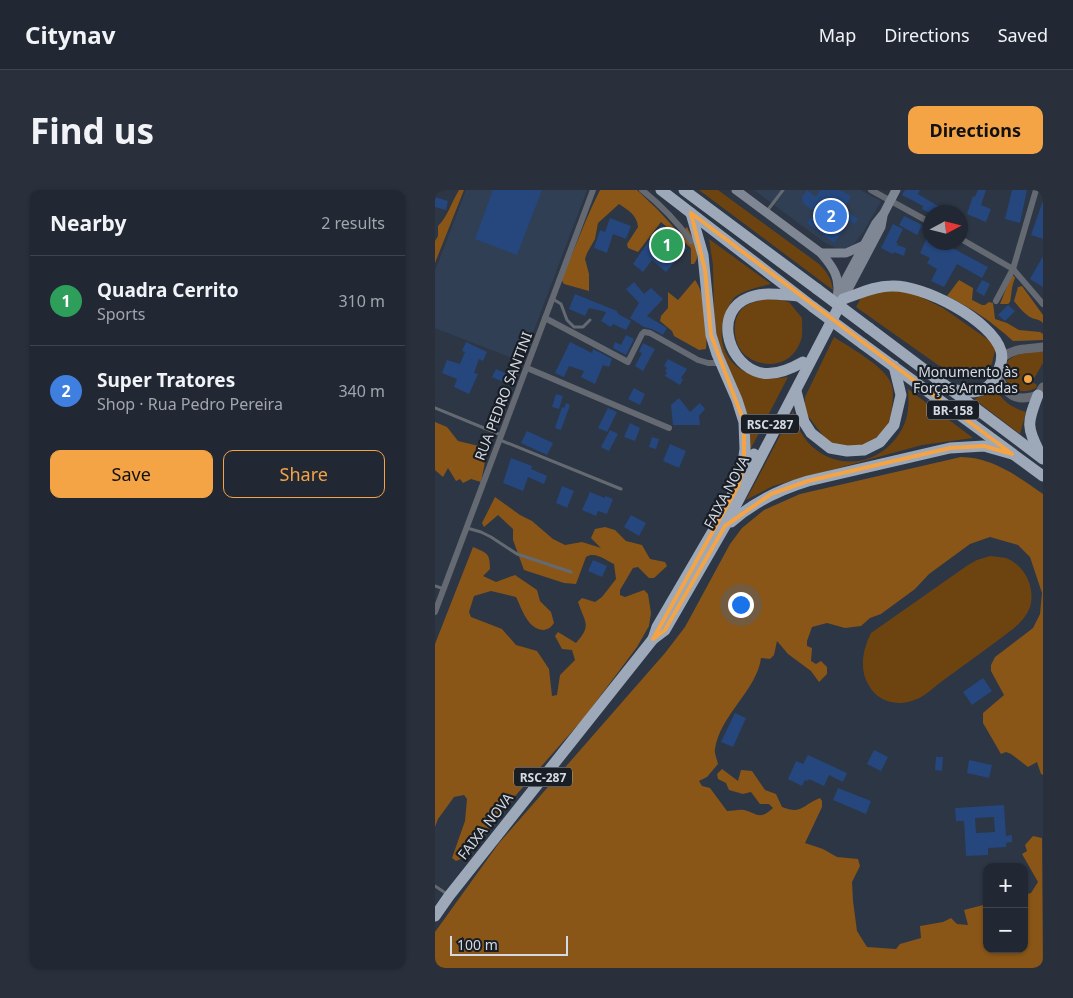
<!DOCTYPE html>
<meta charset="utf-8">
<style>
:root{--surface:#212834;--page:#29303c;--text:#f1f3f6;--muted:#a2a6ac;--line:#3e444f;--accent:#f4a345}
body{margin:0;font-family:"Noto Sans",sans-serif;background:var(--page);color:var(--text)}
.controls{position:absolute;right:15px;bottom:15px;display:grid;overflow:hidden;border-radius:10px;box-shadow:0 1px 4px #0004}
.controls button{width:45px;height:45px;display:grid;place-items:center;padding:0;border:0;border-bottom:1px solid var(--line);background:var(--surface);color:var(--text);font:25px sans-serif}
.compass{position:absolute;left:488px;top:15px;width:45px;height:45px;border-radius:50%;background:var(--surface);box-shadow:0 1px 4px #0004;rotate:83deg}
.scale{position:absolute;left:15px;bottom:12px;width:118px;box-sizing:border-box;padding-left:5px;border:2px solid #d4dae4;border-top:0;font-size:14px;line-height:18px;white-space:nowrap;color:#d4dae4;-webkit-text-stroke:4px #191d24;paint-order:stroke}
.you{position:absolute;left:305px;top:414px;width:18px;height:18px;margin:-12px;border:4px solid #fff;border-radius:50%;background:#1a73e8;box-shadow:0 0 0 8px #1a73e833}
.badge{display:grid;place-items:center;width:32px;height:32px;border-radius:50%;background:var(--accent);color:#fff;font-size:16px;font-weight:700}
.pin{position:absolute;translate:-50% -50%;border:2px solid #fff;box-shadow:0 1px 5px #0006}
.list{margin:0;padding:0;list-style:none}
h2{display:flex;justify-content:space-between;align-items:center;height:65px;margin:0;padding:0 20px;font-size:21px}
h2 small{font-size:16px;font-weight:400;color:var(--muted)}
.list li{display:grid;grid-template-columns:32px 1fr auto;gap:15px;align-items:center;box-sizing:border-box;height:90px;padding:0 20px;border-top:1px solid var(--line)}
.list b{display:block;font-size:19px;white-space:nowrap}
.list p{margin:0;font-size:16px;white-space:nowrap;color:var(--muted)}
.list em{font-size:16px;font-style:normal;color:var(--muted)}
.actions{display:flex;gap:10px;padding:15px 20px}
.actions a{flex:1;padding:11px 0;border:1px solid var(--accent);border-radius:10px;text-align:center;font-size:18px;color:var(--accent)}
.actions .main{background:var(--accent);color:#111}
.map{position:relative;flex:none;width:608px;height:778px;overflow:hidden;border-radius:10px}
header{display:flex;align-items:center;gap:30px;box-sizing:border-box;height:70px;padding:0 25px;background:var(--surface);border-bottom:1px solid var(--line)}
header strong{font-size:24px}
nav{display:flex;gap:28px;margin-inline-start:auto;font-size:18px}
.intro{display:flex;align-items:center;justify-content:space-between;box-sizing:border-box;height:120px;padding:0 30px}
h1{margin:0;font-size:35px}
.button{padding:12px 22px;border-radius:10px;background:var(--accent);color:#111;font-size:18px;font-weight:700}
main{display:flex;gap:30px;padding:0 30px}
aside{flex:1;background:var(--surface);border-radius:10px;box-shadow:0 1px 4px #0004}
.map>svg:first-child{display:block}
.built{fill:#313f54}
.green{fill:#6d4410}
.forest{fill:#895617}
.building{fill:#25477d;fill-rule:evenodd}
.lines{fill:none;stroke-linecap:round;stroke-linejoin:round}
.service{stroke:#656a72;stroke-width:3}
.minor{stroke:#656a72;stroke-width:6}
.tertiary{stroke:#656a72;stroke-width:9}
.secondary{stroke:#808794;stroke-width:9}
.trunk{stroke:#9da8b9;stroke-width:11}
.trunk-bridge{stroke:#9da8b9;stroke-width:11}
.marked{fill:none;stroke:#f4a345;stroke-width:4;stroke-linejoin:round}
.poi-dot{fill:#f4a345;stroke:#191d24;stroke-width:2}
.labels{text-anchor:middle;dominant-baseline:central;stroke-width:4.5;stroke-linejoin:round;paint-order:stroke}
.shield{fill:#191d24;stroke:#9ca1aa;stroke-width:1}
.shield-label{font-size:12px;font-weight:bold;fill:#d4dae4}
.poi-label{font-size:14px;fill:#d4dae4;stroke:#191d24;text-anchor:end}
.street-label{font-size:14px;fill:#d4dae4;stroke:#191d24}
</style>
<header>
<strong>Citynav</strong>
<nav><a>Map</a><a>Directions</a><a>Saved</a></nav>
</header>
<div class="intro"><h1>Find us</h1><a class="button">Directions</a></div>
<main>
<aside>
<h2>Nearby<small>2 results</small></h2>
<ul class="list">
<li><span class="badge" style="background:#2e9e5b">1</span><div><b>Quadra Cerrito</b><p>Sports</p></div><em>310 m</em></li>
<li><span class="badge" style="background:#3f7fe0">2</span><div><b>Super Tratores</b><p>Shop · Rua Pedro Pereira</p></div><em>340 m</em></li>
</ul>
<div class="actions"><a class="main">Save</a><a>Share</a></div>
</aside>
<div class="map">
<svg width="608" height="778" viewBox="0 0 608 778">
<rect width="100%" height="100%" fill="#2c3645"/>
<g class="built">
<polygon points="31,0 152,0 87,172 0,138 0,81"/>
<polygon points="319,0 425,0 446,11 429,41 419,54 411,58 402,59 389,52"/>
</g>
<g class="green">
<path d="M264,0H283L384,74C392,82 396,88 398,100Z"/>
<path d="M274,49L336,94C324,97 309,100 300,107C295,112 291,121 289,128C277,171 313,194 353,187L314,262L281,148L279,125L278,75Z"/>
<polygon points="460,100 482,105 508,118 555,151 560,160 557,173 551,183 540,188 524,186 503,175 421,117 427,106"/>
<path d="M334,108L354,112L367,128C367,135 368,144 366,150C360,168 345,177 327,173C321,172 312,168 307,162C297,149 296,124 312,115C318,112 327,110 334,108Z"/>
<path d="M399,147C414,157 449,176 456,193C461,206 455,228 452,240L434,252L424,257L407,258L392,251L370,222V207Z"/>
<path d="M608,161V173L597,192L602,195L601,198C577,211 556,179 578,167C584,163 600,162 608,161Z"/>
<path d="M560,198C568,212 576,217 591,222L585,244L539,209L554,203Z"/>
<path d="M473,199L538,248L487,255L338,296L311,310L358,221C370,280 441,290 468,237C474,225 474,212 473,199Z"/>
<path d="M555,366C560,367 567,367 571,368C589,375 599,395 596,413C594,424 586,432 578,439C556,456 533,472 510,489C501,495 492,505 482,509C463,517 443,513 433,494C424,478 428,459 436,443L533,375L542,370Z"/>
</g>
<g class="forest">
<path d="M24,0H29L0,73V51L3,46V36C12,28 17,11 24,0Z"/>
<path d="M165,0H202L223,20L245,44L252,37C258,49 268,62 259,74H256V58L226,32L203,62L193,58L192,54L203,37C202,25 193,20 184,14L163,33L160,49L152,63L150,69L154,84V101L129,94L126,89C140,60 150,29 165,0Z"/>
<path d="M576,86H579L580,88C576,98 577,102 575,112L573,114H565Z"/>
<path d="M260,90C271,104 273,141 271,159L264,160L239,146L237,141L225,131L226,126L233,118V102L243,110Z"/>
<path d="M524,90L538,98L537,110L547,115H550L554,112L558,113L560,129L572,133L584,140L605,142L608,144V150L578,151C557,132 537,118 512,106Z"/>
<path d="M587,96L608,125V133C604,129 602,130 597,128C589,124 584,117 579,111L583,97Z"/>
<polygon points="0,232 12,237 23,251 48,257 51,267 46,292 36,289 28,293 25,289 21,291 13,278 8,287 0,280"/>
<path d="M526,267C557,267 584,287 608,304V585L606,584L602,572L593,577L576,564L571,562L566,564L548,533V523L569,505L556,481V475L560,467L598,438L605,424L607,403L595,367L583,355L555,347L535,354L494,384L480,399L446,424L435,428L426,436L410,438L392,433L377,437L372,451V456L377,458L376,471L381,474L386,471L392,477V484L384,492L376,481L353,464L342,451L339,465L335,469L326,468C322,500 285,525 280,559C279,563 282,569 283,574L272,587L264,591L267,596L275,598L292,621C297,621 304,619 309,620C322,623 324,631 338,618L334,614H325L316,602L308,604L294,600L291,593L283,589L282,584L287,579L303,591L306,580L317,581L330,600L341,604L347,617C367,625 367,615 385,608L387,611V617L370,653L388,659L402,667L423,669L425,676L417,692L418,711L422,741L432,757L461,759L465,754L486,748L485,736L508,732L516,728L522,734L533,735L529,720L552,714V759H589V705L596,703L603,692L587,664L592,661L590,655L598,646L607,648L608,778H0V742L64,653L230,463L250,437L295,354L307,338L329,320L365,304Z"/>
<path d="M60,307L85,325L97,331L118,349L130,355L147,352L166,358L156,348L160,339L170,337L180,340L191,351L207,355L215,369L230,372L232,376L219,388H214L203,377L198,378L185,400V405L190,407L209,400L213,404L216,423L214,436L202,457L148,529L74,613L51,644L26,669L21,671L17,668L30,631L32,609L29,605L19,607L3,629L0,637V454L38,357C52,363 55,363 55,379L48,386L61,392L80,385L102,400L105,411L116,422L119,433C116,437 114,439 109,440C93,440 87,419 81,407L56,401L39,406L34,422L36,427L67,439L81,455L102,461L114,479L117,506L122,505L125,485L140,470L137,460L127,459L120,446L123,442L141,453C157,435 150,433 143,412L147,408L160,412L167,407L181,389L179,374C170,370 160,361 151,367L141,394L129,393L89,380L78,350V339L63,325L49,337L47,333Z"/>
</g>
<g class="building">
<polygon points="58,0 107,0 82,65 40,49"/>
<polygon points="372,0 381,7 385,0 404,0 416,6 409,19 423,29 419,34 415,31 399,53 372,33 380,22 368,13 367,7"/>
<polygon points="470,0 485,0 483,4 513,22 493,22 487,19 488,16 467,5"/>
<polygon points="543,0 551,0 546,15 556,19 551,32 532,24 538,6 540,7"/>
<polygon points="577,0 592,0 585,33 570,29"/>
<polygon points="0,7 13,11 11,20 0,17"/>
<polygon points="607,13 608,13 608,49 596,45"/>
<polygon points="469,26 487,35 482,45 464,35"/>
<polygon points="175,28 196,36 191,49 178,44 172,63 159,58 165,40 170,42"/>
<polygon points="458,34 468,39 461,53 463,53 462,55 471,58 469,66 459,62 458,64 446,58"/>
<polygon points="226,36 252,58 231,82 217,70 208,82 198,74 213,52"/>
<polygon points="496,39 496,52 506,52 553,77 547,88 522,74 509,97 496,91 502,79 492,73 495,68 485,63"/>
<polygon points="608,66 608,97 595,89"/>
<polygon points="547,90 555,94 549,106 541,101"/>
<polygon points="199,92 209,104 216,98 228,109 212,126 232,138 228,145 217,139 209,137 195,128 204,113 191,99"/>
<polygon points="140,104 182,121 183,124 196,131 191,140 178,134 176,137 166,131 171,122 154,118 150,126 134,119"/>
<polygon points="573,115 580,121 570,131 563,125"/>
<polygon points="191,145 199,149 191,165 178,158 180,152 186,155"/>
<polygon points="31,152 52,162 48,171 44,169 39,183 43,184 34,204 19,197 22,189 7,183 12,170 25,174 30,162 27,161"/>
<polygon points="135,152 157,163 158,159 177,169 174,177 168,175 160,194 146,187 149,181 134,176 129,187 120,183"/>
<polygon points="208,153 220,159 208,181 200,176 207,163 204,162"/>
<polygon points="233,169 252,179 246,188 248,189 245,195 230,186 232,182 230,181 232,178 229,176"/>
<polygon points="61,179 72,184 68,192 57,187"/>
<polygon points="199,198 210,204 205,215 193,209"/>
<polygon points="121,204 128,206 124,219 117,217"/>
<polygon points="244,208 255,222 265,213 270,219 264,226 265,235 238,235 236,215"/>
<polygon points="131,213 135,215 126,240 120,238 127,217 129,218"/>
<polygon points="173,218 182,222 172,242 163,238"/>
<polygon points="195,233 205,238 200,251 189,247"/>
<polygon points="175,240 183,244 174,261 166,257"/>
<polygon points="92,241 118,253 112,265 86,253"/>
<polygon points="217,247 224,249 221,259 214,257"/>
<polygon points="235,254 251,261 244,278 228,271"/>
<polygon points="76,268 97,276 96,279 112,286 109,294 93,287 88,301 68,293"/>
<polygon points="127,296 139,301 132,318 121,313"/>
<polygon points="155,302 170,308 170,306 178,309 172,324 163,321 161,326 147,320"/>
<polygon points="196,325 211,333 204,346 189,337"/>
<polygon points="158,370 172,376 167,387 153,381"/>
<polygon points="548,488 557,501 537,515 528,502"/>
<polygon points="300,523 311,528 298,557 286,552"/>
<polygon points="439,560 453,567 446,581 432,574"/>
<polygon points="373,565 412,583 408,592 394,585 389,596 374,589 373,591 370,590 367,596 353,589 361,571 368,574"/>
<polygon points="501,567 508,567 507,581 500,580"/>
<polygon points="534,570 557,575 554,588 532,583"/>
<polygon points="403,598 436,611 431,624 398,610"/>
<path d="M569,615L571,646L577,645V652L571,653V657L553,658V665L531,666L529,631H521L520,618ZM559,627L560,642L541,643L540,628Z"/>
</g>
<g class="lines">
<g class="service">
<polyline points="332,21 348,0"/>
<polyline points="118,109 126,114 132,130 139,137 148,137 155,130"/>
<polyline points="0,218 66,245"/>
<polyline points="65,250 186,299"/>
<polyline points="32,338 46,342 56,347 82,364 136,382"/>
<polyline points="0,396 9,399"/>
<polyline points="0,696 12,704"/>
</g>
<g class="minor">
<path d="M207,0C226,15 242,32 256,51"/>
<polyline points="436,0 496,33"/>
<polyline points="526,49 578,79 608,114"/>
<polyline points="561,111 578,79 601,0"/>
<polyline points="110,128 193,172 207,144 209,142 215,143 263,170 273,173 285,173"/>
<polyline points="92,178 234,238"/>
<polyline points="0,422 158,0"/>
</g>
<g class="tertiary">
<path d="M568,167C582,157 591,160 608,157"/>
<path d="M562,184C572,205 579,213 603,205L608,197"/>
</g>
<g class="secondary">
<path d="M301,0L386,63C398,77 406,88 402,107"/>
<polyline points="386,63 411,63 429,55"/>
<polyline points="404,102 441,33 449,23 461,0"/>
<polyline points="408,109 446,37 448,26"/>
</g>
<g class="trunk">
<polyline points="226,0 378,117"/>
<polyline points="249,0 382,99"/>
<polyline points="256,23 268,65 276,145 282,164 302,210 309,232 310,259 307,280"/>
<path d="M363,106C347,105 329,101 313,108C280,121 291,169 320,181C336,188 354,180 368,172"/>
<polyline points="434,138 608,269"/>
<polyline points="428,154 608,286"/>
<polyline points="361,201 369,232 376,243 395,258 412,261 429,260 445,252 459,235 466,205 459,176"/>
<path d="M603,205C592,233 591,237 606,265"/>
<path d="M296,332C319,312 343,300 373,291L515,258L549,256L577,264"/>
<polyline points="218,449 222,437 278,341 319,264"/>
<path d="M0,726L14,706L218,449L230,440L290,336L408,109C424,104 439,96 456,96C487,94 557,130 566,161C568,168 566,173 564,179C555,206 534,205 511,197"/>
</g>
<g class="trunk-bridge">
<polyline points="382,99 434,138"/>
<polyline points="378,117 428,154"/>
</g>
</g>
<path class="marked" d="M256,23L577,264L549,256L515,258L373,291L336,304L290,336L230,440L218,449L303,296L309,275V232L276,145L270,80Z"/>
<circle class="poi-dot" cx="593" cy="189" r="5"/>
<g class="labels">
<g class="shield">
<rect x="492" y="210.5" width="52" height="19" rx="4"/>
<rect x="306" y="224.5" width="58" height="19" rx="4"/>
<rect x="79" y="577.5" width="58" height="19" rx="4"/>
</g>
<g class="shield-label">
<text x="518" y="220">BR-158</text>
<text x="335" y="234">RSC-287</text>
<text x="108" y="587">RSC-287</text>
</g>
<g class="poi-label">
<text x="583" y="181">Monumento às<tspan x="583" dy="16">Forças Armadas</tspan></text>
</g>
<g class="street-label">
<text transform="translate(68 206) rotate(-69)">RUA PEDRO SANTINI</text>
<text transform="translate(291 302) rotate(-62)">FAIXA NOVA</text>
<text transform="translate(50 636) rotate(-52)">FAIXA NOVA</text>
</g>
</g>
</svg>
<div class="controls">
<button>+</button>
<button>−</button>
</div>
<svg class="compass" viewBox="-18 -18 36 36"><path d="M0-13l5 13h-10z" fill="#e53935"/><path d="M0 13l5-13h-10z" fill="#a2a6ac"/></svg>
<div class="scale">100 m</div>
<div class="you"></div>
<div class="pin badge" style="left:232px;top:55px;background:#2e9e5b">1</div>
<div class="pin badge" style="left:396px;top:26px;background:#3f7fe0">2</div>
</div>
</main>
